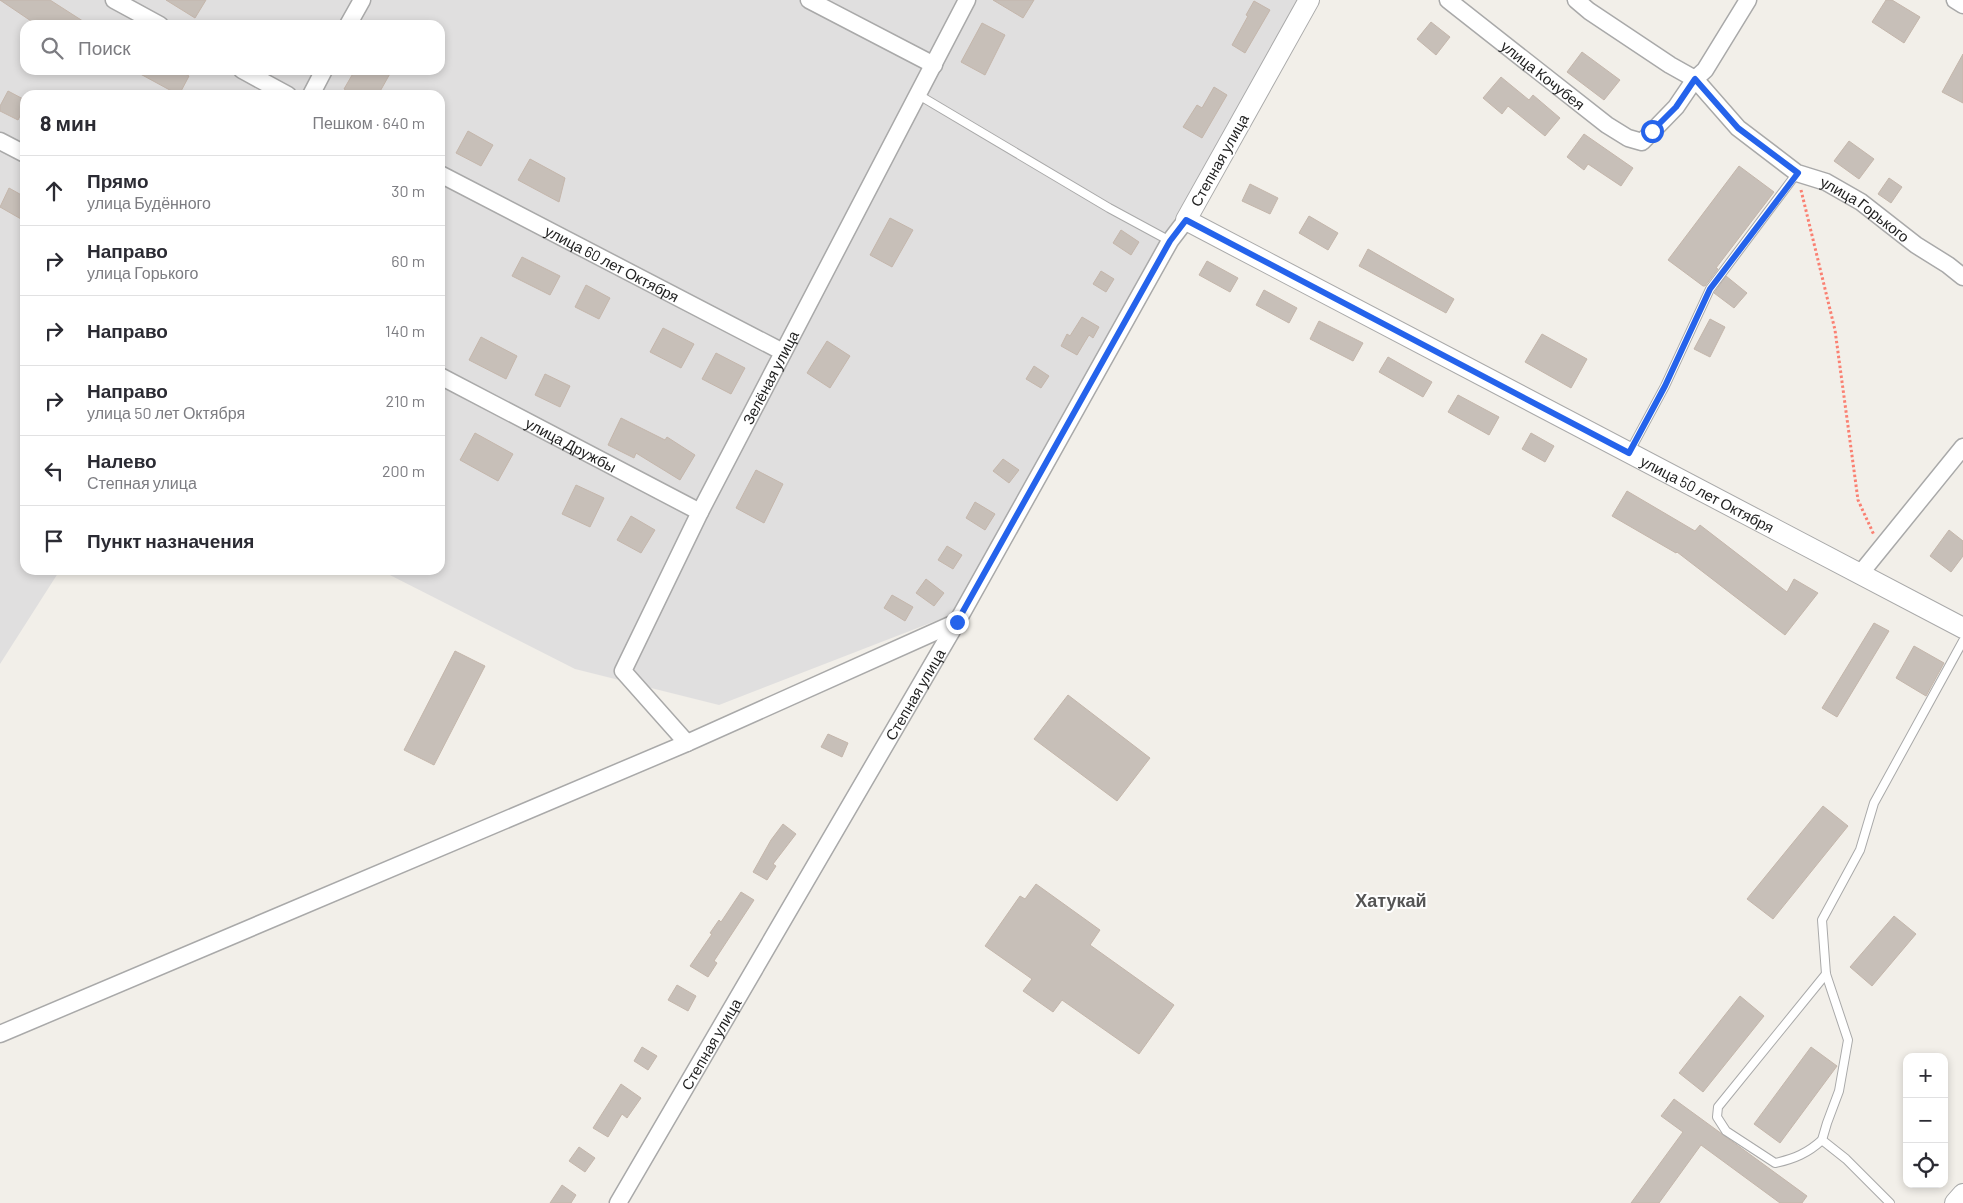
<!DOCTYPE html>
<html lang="ru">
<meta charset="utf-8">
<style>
:root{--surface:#fff;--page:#f7f7f7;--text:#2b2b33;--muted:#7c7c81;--line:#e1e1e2}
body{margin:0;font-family:Barlow,sans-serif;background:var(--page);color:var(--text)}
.controls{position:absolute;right:15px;bottom:15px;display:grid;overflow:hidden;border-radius:10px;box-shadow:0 2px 8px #0003}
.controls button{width:45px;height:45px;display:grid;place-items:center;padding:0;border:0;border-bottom:1px solid var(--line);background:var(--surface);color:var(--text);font:25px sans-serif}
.stop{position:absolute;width:15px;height:15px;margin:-11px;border:4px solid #2563eb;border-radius:50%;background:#fff}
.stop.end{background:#2563eb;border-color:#fff;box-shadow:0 1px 5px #0008}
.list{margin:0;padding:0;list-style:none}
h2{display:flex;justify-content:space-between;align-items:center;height:65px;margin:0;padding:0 20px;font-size:21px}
h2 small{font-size:16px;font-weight:400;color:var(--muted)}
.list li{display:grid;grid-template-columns:32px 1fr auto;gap:15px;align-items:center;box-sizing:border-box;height:70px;padding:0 20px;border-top:1px solid var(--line)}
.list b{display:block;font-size:19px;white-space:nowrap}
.list p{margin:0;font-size:16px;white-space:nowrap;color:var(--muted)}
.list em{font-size:16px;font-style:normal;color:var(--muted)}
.icon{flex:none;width:28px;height:28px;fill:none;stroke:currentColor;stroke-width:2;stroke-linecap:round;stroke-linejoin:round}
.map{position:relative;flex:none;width:1963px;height:1203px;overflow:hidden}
.search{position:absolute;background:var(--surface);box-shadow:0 2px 8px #0003;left:20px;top:20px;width:425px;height:55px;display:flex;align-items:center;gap:12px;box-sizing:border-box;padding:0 18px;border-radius:15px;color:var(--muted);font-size:19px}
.panel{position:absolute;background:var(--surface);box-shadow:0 2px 8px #0003;left:20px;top:90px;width:425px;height:485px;border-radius:15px}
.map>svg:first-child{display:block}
.residential{fill:#e0dfdf;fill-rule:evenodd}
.building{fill:#c7bfb8;stroke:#c4b6ab}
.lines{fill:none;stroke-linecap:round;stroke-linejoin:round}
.service-casing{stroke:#a9a9a9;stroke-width:10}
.minor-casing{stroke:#a9a9a9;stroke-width:19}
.tertiary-casing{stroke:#a9a9a9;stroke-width:22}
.path{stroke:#fa8072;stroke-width:3;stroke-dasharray:2.5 2.5;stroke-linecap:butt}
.service{stroke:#fff;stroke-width:8}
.minor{stroke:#fff;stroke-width:16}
.tertiary{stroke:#fff;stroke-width:20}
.route{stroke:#2563eb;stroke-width:6}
.labels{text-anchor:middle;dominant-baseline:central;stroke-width:4;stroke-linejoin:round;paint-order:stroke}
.street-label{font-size:15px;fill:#222;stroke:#fff}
.quarter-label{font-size:18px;font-weight:bold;fill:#555;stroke:#fff}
</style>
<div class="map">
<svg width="1963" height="1203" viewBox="0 0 1963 1203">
<rect width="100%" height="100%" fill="#f2efe9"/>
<path class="residential" d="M0,0H1298L951,615L719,705L575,669L380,570H440V95H25V570H60L0,664ZM25,25H440V70H25Z"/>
<g class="building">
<polygon points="0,0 50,0 89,25 37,25"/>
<polygon points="166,0 206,0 195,18"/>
<polygon points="993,0 1034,0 1023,18"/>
<polygon points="1886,0 1892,0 1920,17 1904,43 1872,22"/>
<polygon points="1254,1 1270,10 1245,53 1232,45 1248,16 1246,15"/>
<polygon points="1431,22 1450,37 1436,55 1417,39"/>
<polygon points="982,23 1005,35 985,75 961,62"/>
<polygon points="1582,52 1620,80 1604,100 1567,72"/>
<polygon points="1963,54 1963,103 1942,92"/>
<polygon points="133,70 178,70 189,76 179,95"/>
<polygon points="355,70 392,70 378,95 354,95 344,89"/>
<polygon points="1501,77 1529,100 1533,95 1560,118 1545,136 1508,106 1502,114 1483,98"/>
<polygon points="1214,87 1227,95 1202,138 1183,127 1197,105 1202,108"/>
<polygon points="8,91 25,100 25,106 18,120 0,111 0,106"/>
<polygon points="468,131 493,145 481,166 456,153"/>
<polygon points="1584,134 1633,168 1621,186 1588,164 1584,170 1567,157"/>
<polygon points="1849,141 1874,159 1859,179 1834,161"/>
<polygon points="530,159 565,178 559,202 518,180"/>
<polygon points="1739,166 1774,192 1716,268 1718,269 1705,286 1703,286 1668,260"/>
<polygon points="1889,178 1902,187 1891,203 1878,194"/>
<polygon points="1250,184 1278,198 1270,214 1242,201"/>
<polygon points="9,188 25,197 25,212 21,219 0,207"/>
<polygon points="1309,216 1338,233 1328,250 1299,233"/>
<polygon points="890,218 913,230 892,267 870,255"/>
<polygon points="1121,230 1139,242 1131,255 1113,243"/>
<polygon points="1368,249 1454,299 1446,313 1359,266"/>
<polygon points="522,257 560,276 550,295 512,276"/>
<polygon points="1207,261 1238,278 1230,292 1199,275"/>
<polygon points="1101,271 1114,279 1106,292 1093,284"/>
<polygon points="1726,276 1747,293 1734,308 1714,293"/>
<polygon points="586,285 610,298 599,319 575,307"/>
<polygon points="1264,290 1297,308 1289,323 1256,305"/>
<polygon points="1082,317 1099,327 1093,338 1089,335 1077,355 1061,346 1067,334 1070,336"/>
<polygon points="1710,319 1725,327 1710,357 1694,349"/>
<polygon points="1319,321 1363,343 1353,361 1310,339"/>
<polygon points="663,328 694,344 681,368 650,352"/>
<polygon points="1542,334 1587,359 1571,388 1525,362"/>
<polygon points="481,337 517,356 506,379 469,360"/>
<polygon points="827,341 850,356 830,388 807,373"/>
<polygon points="716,353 745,368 731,394 702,379"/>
<polygon points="1388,357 1432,382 1423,397 1379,372"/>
<polygon points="1034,366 1049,376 1041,388 1026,379"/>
<polygon points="545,374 570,386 560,407 535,395"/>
<polygon points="1458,395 1499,417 1489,435 1448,412"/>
<polygon points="621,418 665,440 667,437 695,455 680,480 636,453 634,458 608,445"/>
<polygon points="475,433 513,454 498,481 460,460"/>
<polygon points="1531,433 1554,446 1545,462 1522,449"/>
<polygon points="1003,459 1019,470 1009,483 993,471"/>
<polygon points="756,470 783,484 764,523 736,508"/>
<polygon points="576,485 604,498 590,527 562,514"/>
<polygon points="1627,491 1695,531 1700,525 1787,592 1794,579 1818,593 1785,635 1677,552 1676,553 1612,516"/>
<polygon points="975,502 995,514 985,530 966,518"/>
<polygon points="631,516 655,530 641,553 617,540"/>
<polygon points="1949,530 1963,541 1963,556 1951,572 1930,556"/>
<polygon points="947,546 962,555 953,569 938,560"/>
<polygon points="926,579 944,593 934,606 916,593"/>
<polygon points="892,595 913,607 905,621 884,608"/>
<polygon points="1874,623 1889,631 1837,717 1822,708"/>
<polygon points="1914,646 1944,663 1926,696 1896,678"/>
<polygon points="455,651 485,666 434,765 404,750"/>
<polygon points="1068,695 1150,758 1117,801 1034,739"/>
<polygon points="828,734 848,743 842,757 821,747"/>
<polygon points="1823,806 1848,826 1773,919 1747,899"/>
<polygon points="783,824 796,834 773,864 776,866 767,880 753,872 771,840"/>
<polygon points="1036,884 1100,930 1090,945 1174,1005 1139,1054 1062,1000 1053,1012 1023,991 1032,979 985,946 1020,896 1025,899"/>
<polygon points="741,892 754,900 714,961 717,963 708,977 690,966 712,934 710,933 719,920 721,922"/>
<polygon points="1894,916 1916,934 1872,986 1850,967"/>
<polygon points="677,985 696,996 688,1011 668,1000"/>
<polygon points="1740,996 1764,1016 1703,1092 1679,1073"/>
<polygon points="642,1047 657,1056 648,1070 634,1061"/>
<polygon points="1811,1047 1837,1066 1780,1143 1754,1124"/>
<polygon points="621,1084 641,1098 627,1118 622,1114 608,1137 593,1128"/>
<polygon points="1674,1099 1807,1196 1802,1203 1780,1203 1701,1145 1659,1203 1631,1203 1683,1132 1661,1116"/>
<polygon points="579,1147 595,1158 585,1172 569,1161"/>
<polygon points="562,1185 576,1195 571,1203 550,1203"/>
</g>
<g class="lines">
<defs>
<g id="service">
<polyline points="917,94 1109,208 1170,241"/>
<polyline points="1630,451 1665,386 1710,289 1797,173"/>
<path d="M1822,1140C1808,1153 1794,1159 1775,1163L1726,1131L1717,1117L1718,1107L1826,974"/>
<polyline points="1890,1203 1846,1159 1822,1140 1827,1123 1839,1091 1848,1040 1826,974 1822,920 1860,850 1874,803 1963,641"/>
</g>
<g id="minor">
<polyline points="114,0 160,25"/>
<polyline points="809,0 934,65"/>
<path id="s1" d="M1448,0L1607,125L1628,138L1642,142L1676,107L1695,79L1705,70L1748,0"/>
<path id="s2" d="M1576,0L1589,11L1670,65L1695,79L1738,128L1797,173L1826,182L1861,202L1916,245L1948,265L1963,277"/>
<polyline points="1955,0 1963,5"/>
<polyline points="348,25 362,0"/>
<polyline points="242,70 288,95"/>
<polyline points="311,95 324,70"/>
<polyline points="0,141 25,154"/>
<path id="s3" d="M440,174L783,352"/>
<path id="s4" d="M440,376L700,512"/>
<polyline points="1860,574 1963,447"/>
<path id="s5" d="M687,743L623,671L700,512L967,0"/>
<polyline points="0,1034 687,743 957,622"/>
<path id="s6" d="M618,1203L957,622L1170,241L1186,220"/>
</g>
<g id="tertiary">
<path id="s7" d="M1309,0L1186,220L1963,628"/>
<polyline points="1955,1203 1963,1194"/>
</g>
</defs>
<use href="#service" class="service-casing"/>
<use href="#minor" class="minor-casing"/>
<use href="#tertiary" class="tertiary-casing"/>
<polyline class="path" points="1801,190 1835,330 1858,500 1874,535"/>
<use href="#service" class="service"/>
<use href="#minor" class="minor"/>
<use href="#tertiary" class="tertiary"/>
</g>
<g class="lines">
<polyline class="route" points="957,622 1170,241 1186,220 1629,453 1665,386 1710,289 1798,173 1738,128 1695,79 1676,107 1652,131"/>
</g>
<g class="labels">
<g class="street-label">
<text stroke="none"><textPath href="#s1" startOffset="121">улица Кочубея</textPath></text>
<text transform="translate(1219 160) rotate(-61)">Степная улица</text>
<text stroke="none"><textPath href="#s2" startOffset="360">улица Горького</textPath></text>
<text stroke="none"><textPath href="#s3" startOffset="194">улица 60 лет Октября</textPath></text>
<text stroke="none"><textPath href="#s5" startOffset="425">Зелёная улица</textPath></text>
<text stroke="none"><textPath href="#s4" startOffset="148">улица Дружбы</textPath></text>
<text stroke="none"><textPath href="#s7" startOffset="841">улица 50 лет Октября</textPath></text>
<text stroke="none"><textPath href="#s6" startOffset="589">Степная улица</textPath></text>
<text stroke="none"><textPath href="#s6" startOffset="184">Степная улица</textPath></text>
</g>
<g class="quarter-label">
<text x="1391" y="900">Хатукай</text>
</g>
</g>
</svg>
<div class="controls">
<button>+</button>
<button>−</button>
<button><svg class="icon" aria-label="locate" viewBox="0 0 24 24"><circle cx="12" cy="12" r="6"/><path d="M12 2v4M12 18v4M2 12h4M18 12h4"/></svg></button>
</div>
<div class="stop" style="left:1652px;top:131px"></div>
<div class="stop end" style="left:957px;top:622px"></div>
<div class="search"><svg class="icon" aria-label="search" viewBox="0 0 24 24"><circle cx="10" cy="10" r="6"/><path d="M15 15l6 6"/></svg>Поиск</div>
<section class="panel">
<h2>8 мин<small>Пешком · 640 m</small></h2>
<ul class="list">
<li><svg class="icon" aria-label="ahead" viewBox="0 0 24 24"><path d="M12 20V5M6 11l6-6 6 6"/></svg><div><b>Прямо</b><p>улица Будённого</p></div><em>30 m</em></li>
<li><svg class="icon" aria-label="right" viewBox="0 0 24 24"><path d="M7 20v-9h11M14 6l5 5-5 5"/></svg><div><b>Направо</b><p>улица Горького</p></div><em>60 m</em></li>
<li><svg class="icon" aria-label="right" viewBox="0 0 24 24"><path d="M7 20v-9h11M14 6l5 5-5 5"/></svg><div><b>Направо</b></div><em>140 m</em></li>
<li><svg class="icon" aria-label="right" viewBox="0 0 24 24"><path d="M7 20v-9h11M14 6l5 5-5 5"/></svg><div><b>Направо</b><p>улица 50 лет Октября</p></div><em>210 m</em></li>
<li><svg class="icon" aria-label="left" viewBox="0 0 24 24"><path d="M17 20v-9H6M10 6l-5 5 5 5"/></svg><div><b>Налево</b><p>Степная улица</p></div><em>200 m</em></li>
<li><svg class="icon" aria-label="arrive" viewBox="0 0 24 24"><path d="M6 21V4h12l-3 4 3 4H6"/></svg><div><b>Пункт назначения</b></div></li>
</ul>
</section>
</div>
